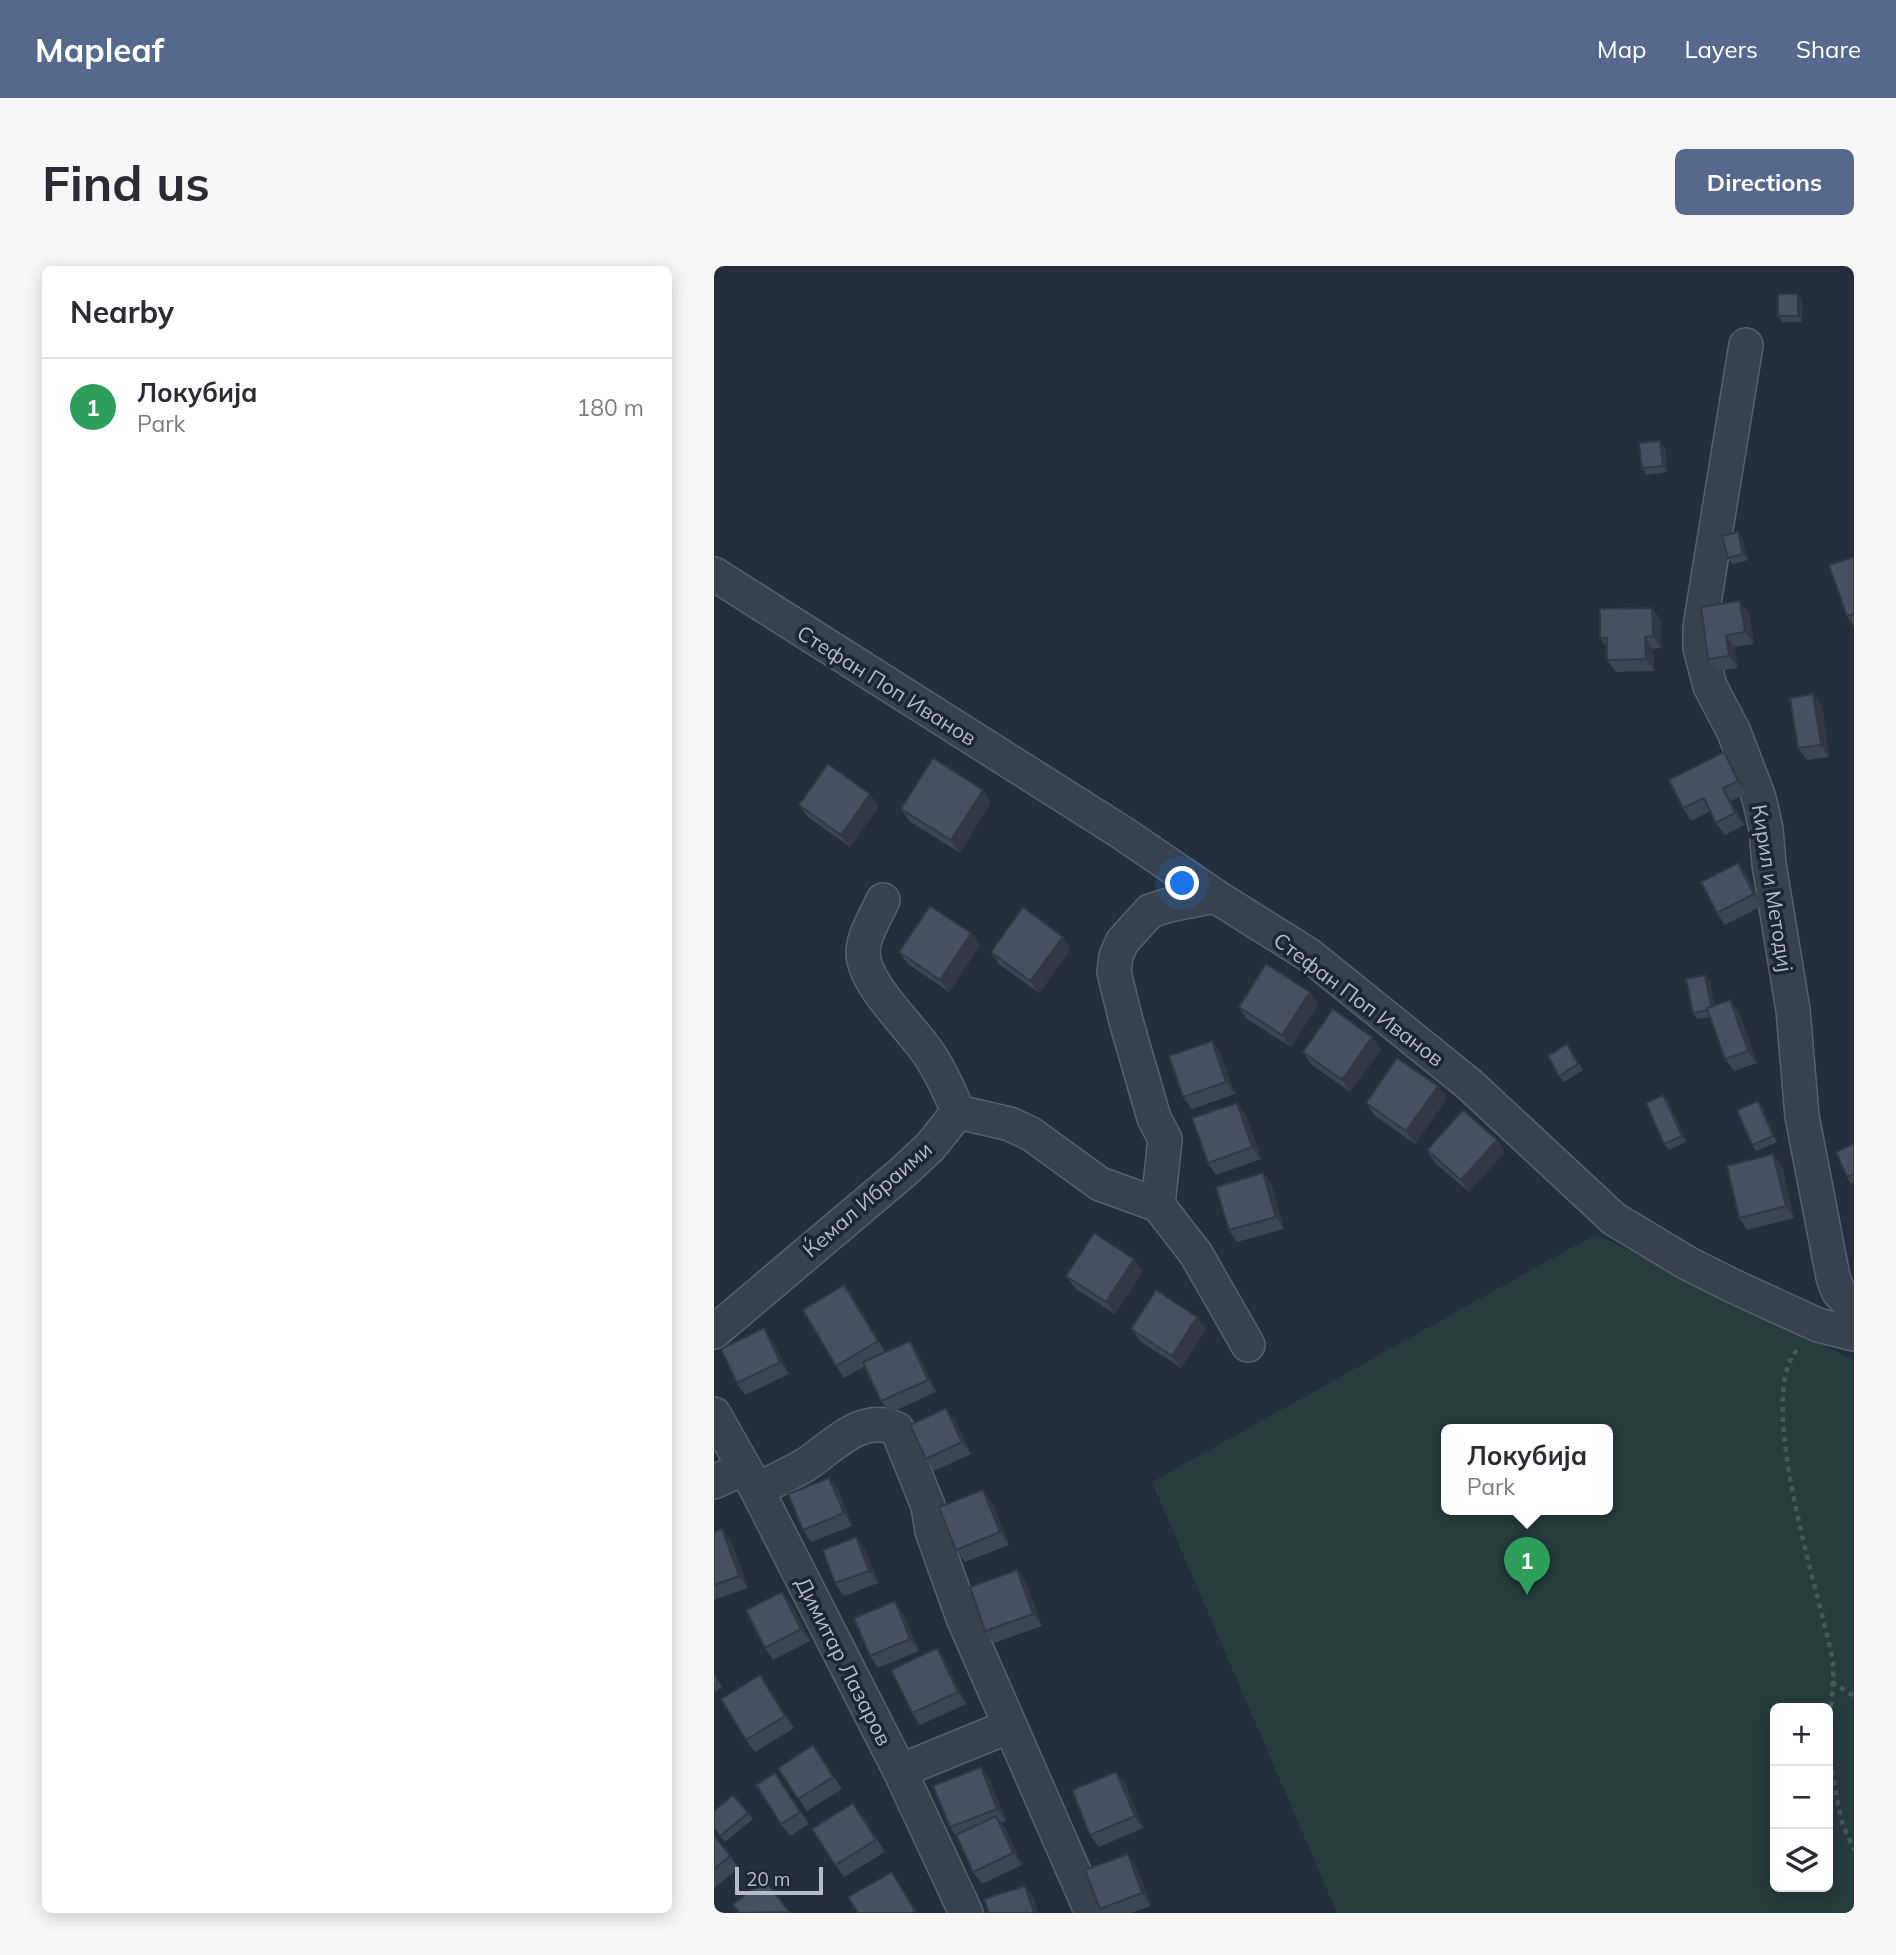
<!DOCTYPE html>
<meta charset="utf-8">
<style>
:root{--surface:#fff;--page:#f7f7f7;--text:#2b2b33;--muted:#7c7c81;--line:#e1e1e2;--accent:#56698c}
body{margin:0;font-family:Mulish,sans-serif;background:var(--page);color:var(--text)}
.controls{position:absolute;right:21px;bottom:21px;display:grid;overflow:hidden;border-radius:10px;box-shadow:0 4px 18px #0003}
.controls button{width:63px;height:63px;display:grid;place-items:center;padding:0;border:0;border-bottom:2px solid var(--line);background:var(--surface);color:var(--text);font:35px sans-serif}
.scale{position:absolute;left:21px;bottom:18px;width:88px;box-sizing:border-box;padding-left:7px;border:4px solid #b4bcc9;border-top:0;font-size:19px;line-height:24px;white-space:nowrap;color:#b4bcc9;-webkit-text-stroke:5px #1d2633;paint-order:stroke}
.you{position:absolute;left:469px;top:618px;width:24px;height:24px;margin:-18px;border:5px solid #fff;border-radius:50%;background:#1a73e8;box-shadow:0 0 0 10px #1a73e833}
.badge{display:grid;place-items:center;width:46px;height:46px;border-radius:50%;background:var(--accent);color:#fff;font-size:23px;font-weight:700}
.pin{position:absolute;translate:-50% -58px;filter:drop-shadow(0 2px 4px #0008)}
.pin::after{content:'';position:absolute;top:37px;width:24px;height:21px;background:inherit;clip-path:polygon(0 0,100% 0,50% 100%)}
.popup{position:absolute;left:727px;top:1158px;width:172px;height:91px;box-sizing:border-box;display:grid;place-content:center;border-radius:10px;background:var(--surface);filter:drop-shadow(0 2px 5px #0005);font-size:23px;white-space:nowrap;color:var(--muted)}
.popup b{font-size:26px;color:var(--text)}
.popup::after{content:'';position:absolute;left:50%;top:100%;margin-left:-14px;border:14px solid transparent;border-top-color:var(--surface)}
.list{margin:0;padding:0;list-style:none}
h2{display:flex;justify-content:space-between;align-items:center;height:91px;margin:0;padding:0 28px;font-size:30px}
h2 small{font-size:23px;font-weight:400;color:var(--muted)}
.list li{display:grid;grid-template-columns:46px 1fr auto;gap:21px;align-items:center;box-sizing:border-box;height:98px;padding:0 28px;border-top:2px solid var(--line)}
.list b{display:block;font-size:26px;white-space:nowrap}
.list p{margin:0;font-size:23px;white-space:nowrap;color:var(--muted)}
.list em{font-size:23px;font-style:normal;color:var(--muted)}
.icon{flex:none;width:38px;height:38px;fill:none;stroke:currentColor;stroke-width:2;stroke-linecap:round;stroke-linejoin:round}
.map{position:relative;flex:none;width:1140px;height:1647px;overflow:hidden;border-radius:10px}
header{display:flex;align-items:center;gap:42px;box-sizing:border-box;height:98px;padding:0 35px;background:var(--accent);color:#fff}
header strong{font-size:33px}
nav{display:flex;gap:38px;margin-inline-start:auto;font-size:24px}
.intro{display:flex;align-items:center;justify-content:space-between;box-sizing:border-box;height:168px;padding:0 42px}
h1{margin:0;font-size:49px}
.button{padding:18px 32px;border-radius:10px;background:var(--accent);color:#fff;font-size:24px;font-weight:700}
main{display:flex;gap:42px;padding:0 42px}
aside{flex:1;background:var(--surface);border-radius:10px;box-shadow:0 4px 18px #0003}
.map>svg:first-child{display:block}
.green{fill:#263c3f;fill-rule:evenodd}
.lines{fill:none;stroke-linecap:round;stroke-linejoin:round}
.street-casing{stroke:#565f6c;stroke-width:36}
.path{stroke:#44595c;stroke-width:4.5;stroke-dasharray:5 5;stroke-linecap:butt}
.street{stroke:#38414e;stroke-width:33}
.wall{fill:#3b4654}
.shaded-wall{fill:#303945}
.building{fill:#455162;stroke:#303945;stroke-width:2}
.labels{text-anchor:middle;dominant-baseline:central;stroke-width:7;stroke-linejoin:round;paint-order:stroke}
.street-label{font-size:21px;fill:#b4bcc9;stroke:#1d2633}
</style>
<header>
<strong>Mapleaf</strong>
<nav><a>Map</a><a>Layers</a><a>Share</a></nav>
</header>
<div class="intro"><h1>Find us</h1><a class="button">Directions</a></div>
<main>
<aside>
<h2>Nearby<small></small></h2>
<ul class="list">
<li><span class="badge" style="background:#2e9e5b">1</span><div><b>Локубија</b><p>Park</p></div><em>180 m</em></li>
</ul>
</aside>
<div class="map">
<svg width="1140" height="1647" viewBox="0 0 1140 1647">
<rect width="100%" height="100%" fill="#242f3e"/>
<path class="green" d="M882,968L1140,1094V1647H623L438,1216ZM732,1163H894V1243H732ZM1061,1442H1114V1621H1061Z"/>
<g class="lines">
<defs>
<g id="street">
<polyline points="1032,79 986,361 986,382 996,420 1020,466 1045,532 1052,563 1055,598 1079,744 1088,850 1119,1011 1124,1025 1140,1043"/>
<polyline points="0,308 407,566 501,630 595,689 755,818 900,953 973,997 1021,1021 1104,1059 1140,1068"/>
<path d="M169,634C162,650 150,668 149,685C148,717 197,761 215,788C227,806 236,826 244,846"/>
<polyline points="244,846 296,858 317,868 386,918 444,939 482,988 534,1079"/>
<polyline points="444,939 451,873 440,852 412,755 400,706 402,690 408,676 436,645 455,639 501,630"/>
<polyline points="0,1066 188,907 216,881 244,846"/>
<polyline points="0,1148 43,1224 186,1505 252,1647"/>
<polyline points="0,1216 30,1202"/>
<path d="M43,1224C59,1215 76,1208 91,1199C118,1182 147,1146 183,1163L214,1240L218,1265L249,1352L378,1647"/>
<polyline points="186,1505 296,1460"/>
</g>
</defs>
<use href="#street" class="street-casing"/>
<g class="path">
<path d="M1083,1084C1040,1132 1106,1329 1118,1391C1122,1410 1115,1455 1114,1476"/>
<polyline points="1118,1416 1140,1430"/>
<polyline points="1114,1485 1128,1557 1140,1584"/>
</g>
<use href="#street" class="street"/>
</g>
<g class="wall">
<polygon points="1084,28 1088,34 1088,56 1068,56 1064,50"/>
<polygon points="951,181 953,206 933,209 928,202"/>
<polygon points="1028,272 1034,294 1018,298 1014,292"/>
<polygon points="1140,291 1140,361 1133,350"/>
<polygon points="1026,335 1035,347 1040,378 1020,381 1024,402 1003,405 994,393"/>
<polygon points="938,342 947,354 947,382 939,383 940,405 902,406 893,394 893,381 886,372"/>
<polygon points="1099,428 1108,440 1115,491 1093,494 1084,482"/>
<polygon points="1010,486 1018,499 1033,527 1017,535 1030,559 1011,569 1002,557 996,545 977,555 969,542"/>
<polygon points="277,536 246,587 195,555 187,543"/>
<polygon points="85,539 165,540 136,581 94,551"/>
<polygon points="1024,597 1033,609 1048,640 1011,659 1003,647"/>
<polygon points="257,667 266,679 235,726 194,698 185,686"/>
<polygon points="357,683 325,727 285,698 277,686"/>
<polygon points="996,715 1000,739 1016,734 1025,746 1043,797 1020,805 1011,793 996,751 983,753 979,747"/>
<polygon points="605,738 577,781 533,753 525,741"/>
<polygon points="853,778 869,804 850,816 845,810"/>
<polygon points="667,783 636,826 597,798 589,786"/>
<polygon points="506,787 521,828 478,843 469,831"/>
<polygon points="949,829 954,835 972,876 955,884 950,878"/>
<polygon points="733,832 701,878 660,849 652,837"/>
<polygon points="1044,835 1048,841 1063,876 1042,885 1038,879"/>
<polygon points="532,849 547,893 502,909 494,897"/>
<polygon points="783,874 791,886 755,926 721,897 713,884"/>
<polygon points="1140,878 1140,916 1137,918 1133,911"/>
<polygon points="1059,888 1068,900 1080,952 1033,964 1025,952"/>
<polygon points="549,907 558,919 570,963 523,976 515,964"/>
<polygon points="420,993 429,1005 401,1048 361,1022 352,1010"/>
<polygon points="130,1019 139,1031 171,1086 204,1087 222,1126 176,1147 167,1135 151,1100 130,1112 122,1100"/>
<polygon points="483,1051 492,1063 467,1102 426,1075 417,1063"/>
<polygon points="58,1074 75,1108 31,1129 23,1117"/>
<polygon points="241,1154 257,1188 220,1205 212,1193"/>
<polygon points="115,1212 124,1224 138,1260 97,1276 89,1264"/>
<polygon points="278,1236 295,1279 251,1296 242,1284"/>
<polygon points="8,1263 17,1275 34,1322 0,1334 0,1266"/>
<polygon points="151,1283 164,1317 130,1330 121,1317"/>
<polygon points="303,1304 312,1316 328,1360 280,1377 271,1365"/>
<polygon points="68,1326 77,1338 96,1375 59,1394 51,1382"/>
<polygon points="189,1348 205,1385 164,1402 156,1390"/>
<polygon points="231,1394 252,1438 206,1459 198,1447"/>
<polygon points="0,1408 8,1421 0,1427"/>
<polygon points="54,1421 80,1462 41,1486 32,1474"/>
<polygon points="99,1479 128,1523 93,1545 64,1502"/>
<polygon points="267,1501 275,1513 292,1555 287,1557 291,1562 308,1599 268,1618 259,1606 244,1573 236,1561"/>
<polygon points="402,1506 411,1518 429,1562 385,1581 376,1569"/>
<polygon points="61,1507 95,1558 76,1570 67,1558"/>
<polygon points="0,1545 34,1547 39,1553 11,1576 0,1563"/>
<polygon points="148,1549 171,1586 130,1611 121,1599"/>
<polygon points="0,1569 25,1602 0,1622"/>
<polygon points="422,1600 437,1640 417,1647 389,1647 386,1643"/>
</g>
<g class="shaded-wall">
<polygon points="1084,28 1088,34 1088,56 1084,50"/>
<polygon points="946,175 951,181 953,206 949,200"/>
<polygon points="1024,266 1028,272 1034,294 1029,288"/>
<polygon points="1026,335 1035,347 1040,378 1031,366"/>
<polygon points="938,342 947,354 947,382 939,370"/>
<polygon points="1012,369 1020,381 1024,402 1015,390"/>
<polygon points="931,371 939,383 940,405 932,393"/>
<polygon points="1099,428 1108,440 1115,491 1107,479"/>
<polygon points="1010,486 1018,499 1033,527 1024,515"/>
<polygon points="1009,522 1017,535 1030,559 1021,547"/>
<polygon points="269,524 277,536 246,587 237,574"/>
<polygon points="156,528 165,540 136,581 127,569"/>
<polygon points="1024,597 1033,609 1048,640 1040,628"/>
<polygon points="257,667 266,679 235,726 226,714"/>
<polygon points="349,671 357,683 325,727 316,715"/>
<polygon points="991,709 996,715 1002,749 998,743"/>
<polygon points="596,726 605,738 577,781 568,769"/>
<polygon points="1016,734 1025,746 1043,797 1034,785"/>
<polygon points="658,771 667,783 636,826 628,814"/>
<polygon points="498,775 506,787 521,828 512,816"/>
<polygon points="724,820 733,832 701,878 692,865"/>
<polygon points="949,829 954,835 972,876 968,870"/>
<polygon points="1044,835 1048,841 1063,876 1059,870"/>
<polygon points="523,837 532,849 547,893 538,881"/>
<polygon points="783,874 791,886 755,926 747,914"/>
<polygon points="1059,888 1068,900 1080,952 1072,940"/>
<polygon points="549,907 558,919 570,963 562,951"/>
<polygon points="420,993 429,1005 401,1048 392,1036"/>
<polygon points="130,1019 139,1031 172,1087 164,1075"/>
<polygon points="483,1051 492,1063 467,1102 458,1090"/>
<polygon points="50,1062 58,1074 75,1108 66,1096"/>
<polygon points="196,1075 204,1087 222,1126 214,1114"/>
<polygon points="232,1142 241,1154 257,1188 248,1176"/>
<polygon points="115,1212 124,1224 138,1260 130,1247"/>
<polygon points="269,1224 278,1236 295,1279 286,1266"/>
<polygon points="8,1263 17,1275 34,1322 25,1310"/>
<polygon points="142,1271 151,1283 164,1317 155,1305"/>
<polygon points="303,1304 312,1316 328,1360 319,1348"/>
<polygon points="68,1326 77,1338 96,1375 87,1363"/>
<polygon points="181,1335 189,1348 205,1385 196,1373"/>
<polygon points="223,1382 231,1394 252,1438 244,1426"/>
<polygon points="46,1409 54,1421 80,1462 71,1450"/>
<polygon points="267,1501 275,1513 292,1555 283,1543"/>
<polygon points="402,1506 411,1518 429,1562 421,1550"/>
<polygon points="282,1550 291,1562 308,1599 299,1587"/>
<polygon points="414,1588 422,1600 437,1640 428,1627"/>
<polygon points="178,1606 186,1618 204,1647 201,1645"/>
<polygon points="311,1620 320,1632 324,1647 320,1647"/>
</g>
<g class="building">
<rect x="1064" y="28" width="20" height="22"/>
<polygon points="946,175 949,200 928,202 925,177"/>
<polygon points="1024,266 1029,288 1014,292 1008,270"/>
<polygon points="1140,291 1140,348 1133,350 1115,299"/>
<polygon points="1026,335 1031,366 1012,369 1015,390 994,393 987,341"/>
<polygon points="938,342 939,370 931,371 932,393 893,394 893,372 886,372 886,343"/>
<polygon points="1099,428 1107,479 1084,482 1076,432"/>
<polygon points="1010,486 1024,515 1009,522 1021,547 1002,557 990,532 969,542 955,514"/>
<polygon points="219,492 269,524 237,574 187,543"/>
<polygon points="114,498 156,528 127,569 85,539"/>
<polygon points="1024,597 1040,628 1003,647 987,616"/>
<polygon points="216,640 257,667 226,714 185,686"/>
<polygon points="309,641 349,671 316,715 277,686"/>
<polygon points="552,698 596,726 568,769 525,741"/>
<polygon points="991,709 997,740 993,742 994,744 979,747 972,713"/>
<polygon points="1016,734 1034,785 1011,793 993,742"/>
<polygon points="619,743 658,771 628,814 589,786"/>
<polygon points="498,775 512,816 469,831 455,790"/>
<polygon points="853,778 864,798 845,810 834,790"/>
<polygon points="683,792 724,820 692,865 652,837"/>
<polygon points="949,829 968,870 950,878 932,837"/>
<polygon points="1044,835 1059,870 1038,879 1023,844"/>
<polygon points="523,837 538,881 494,897 478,852"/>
<polygon points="749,844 783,874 747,914 713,884"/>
<polygon points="1140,878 1140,908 1133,911 1122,886"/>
<polygon points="1059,888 1072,940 1025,952 1013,900"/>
<polygon points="549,907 562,951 515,964 502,921"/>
<polygon points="380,967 420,993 392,1036 352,1010"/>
<polygon points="130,1019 164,1075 122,1100 89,1044"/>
<polygon points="442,1024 483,1051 458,1090 417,1063"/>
<polygon points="50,1062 66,1096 23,1117 7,1083"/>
<polygon points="196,1075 214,1114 167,1135 149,1096"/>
<polygon points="232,1142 248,1176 212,1193 196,1159"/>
<polygon points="115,1212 130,1247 89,1264 74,1228"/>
<polygon points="269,1224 286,1266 242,1284 225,1241"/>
<polygon points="8,1263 25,1310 0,1319 0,1266"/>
<polygon points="142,1271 155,1305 121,1317 109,1284"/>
<polygon points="303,1304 319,1348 271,1365 256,1321"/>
<polygon points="68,1326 87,1363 51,1382 32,1344"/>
<polygon points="181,1335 196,1373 156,1390 140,1352"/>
<polygon points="223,1382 244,1426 198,1447 177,1404"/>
<polygon points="46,1409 71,1450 32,1474 7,1433"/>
<polygon points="99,1479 119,1511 84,1533 64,1502"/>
<polygon points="267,1501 283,1543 236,1561 219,1520"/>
<polygon points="402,1506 421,1550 376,1569 358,1524"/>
<polygon points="61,1507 86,1546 67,1558 42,1519"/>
<polygon points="19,1529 34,1547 6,1570 0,1562 0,1545"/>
<polygon points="139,1537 162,1574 121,1599 98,1563"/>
<polygon points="282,1550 299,1587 259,1606 242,1569"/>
<polygon points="0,1569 16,1590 0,1603"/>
<polygon points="414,1588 428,1627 386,1643 371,1604"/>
<polygon points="178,1606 201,1645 198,1647 144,1647 134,1631"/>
<polygon points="51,1614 75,1646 25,1647 19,1638"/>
<polygon points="311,1620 320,1647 275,1647 270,1633"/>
</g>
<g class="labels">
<g class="street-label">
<text transform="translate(173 419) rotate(32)">Стефан Поп Иванов</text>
<text transform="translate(1059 622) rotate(81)">Кирил и Методиј</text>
<text transform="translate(645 733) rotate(37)">Стефан Поп Иванов</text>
<text transform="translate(153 933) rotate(-41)">Ќемал Ибраими</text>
<text transform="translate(130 1395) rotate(63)">Димитар Лазаров</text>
</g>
</g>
</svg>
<div class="controls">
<button>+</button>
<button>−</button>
<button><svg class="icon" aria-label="layers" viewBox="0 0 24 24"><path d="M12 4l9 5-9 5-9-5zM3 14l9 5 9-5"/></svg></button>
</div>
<div class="scale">20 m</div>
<div class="you"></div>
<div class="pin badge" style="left:813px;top:1329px;background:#2e9e5b">1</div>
<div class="popup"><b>Локубија</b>Park</div>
</div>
</main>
